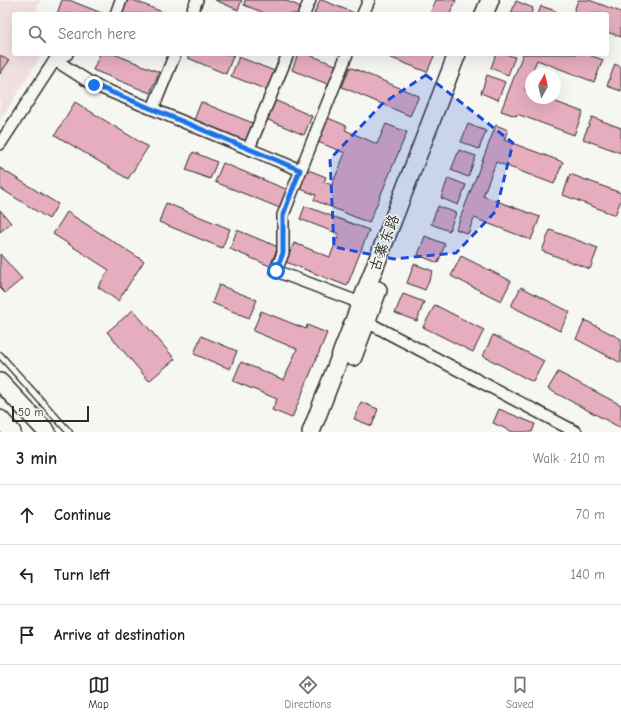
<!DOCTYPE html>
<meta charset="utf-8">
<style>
:root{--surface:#fff;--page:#f6f6f6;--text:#222;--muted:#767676;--line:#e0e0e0;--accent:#2b2b2b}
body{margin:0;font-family:"Comic Neue","LXGW WenKai TC",sans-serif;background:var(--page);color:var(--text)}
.compass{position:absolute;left:525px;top:68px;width:36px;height:36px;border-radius:50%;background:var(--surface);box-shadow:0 4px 16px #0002;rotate:8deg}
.scale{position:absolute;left:12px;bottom:10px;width:77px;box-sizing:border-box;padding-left:4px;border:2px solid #2b2b2b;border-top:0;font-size:11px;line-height:14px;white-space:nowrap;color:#2b2b2b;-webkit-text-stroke:3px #f6f6f2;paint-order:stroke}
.stop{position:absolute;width:12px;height:12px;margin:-9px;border:3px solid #1a73e8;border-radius:50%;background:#fff}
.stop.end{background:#1a73e8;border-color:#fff;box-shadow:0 1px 4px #0008}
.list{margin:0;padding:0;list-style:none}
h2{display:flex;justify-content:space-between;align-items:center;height:52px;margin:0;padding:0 16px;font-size:17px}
h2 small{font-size:13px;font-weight:400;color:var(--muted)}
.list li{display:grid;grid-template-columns:26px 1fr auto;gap:12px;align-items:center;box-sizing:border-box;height:60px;padding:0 16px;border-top:1px solid var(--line)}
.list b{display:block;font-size:15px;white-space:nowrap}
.list em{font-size:13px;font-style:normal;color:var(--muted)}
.icon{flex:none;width:22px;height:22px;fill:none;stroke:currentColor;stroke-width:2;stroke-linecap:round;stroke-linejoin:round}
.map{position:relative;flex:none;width:621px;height:432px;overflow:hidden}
.search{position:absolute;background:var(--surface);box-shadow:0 4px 16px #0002;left:12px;right:12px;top:12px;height:44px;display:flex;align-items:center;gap:10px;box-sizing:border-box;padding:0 14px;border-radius:4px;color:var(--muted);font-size:15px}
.sheet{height:232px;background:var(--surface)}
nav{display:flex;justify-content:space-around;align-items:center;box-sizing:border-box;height:56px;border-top:1px solid var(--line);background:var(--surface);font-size:11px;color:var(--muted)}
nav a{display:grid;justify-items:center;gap:2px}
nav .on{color:var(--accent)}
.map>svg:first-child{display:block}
.built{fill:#f1e0e2}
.building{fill:#e6adbe;stroke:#2b2b2b}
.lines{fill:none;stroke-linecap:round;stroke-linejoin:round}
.lane-casing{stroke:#2b2b2b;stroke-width:8}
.street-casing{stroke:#2b2b2b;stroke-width:14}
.primary-casing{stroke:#2b2b2b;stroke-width:20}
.lane{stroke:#f6f6f2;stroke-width:5.5}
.street{stroke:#f6f6f2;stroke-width:11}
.primary{stroke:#f6f6f2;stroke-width:17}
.route{stroke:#1a73e8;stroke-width:5}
.marked{fill:#1d4ed8;fill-opacity:0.2;stroke:#1d4ed8;stroke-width:3;stroke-dasharray:8 5;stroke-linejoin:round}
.labels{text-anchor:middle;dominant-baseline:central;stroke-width:3;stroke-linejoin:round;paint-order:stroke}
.street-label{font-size:15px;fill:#2b2b2b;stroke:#f6f6f2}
</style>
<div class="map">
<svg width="621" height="432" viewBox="0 0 621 432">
<rect width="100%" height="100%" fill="#f6f6f2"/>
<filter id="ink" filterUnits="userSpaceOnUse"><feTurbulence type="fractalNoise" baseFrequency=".025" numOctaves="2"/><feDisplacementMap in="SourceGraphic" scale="8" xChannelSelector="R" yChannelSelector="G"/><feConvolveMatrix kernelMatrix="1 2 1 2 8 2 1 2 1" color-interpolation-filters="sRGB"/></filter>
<g filter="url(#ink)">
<polygon class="built" points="0,0 41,0 34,14 14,14 14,54 42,54 0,121"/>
<g class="building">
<polygon points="62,0 69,0 104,14 57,14"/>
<polygon points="127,0 133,0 167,14 121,14"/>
<polygon points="215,0 242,0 238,10"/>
<polygon points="245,0 284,0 304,8 302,14 267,14 244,5"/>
<polygon points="320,0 322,0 357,14 314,14"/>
<polygon points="436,0 456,0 450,14 430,14"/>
<polygon points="578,0 589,0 621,12 621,37 607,32 607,14 573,14"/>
<polygon points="516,1 533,8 531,14 511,14"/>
<polygon points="541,6 556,11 555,14 538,14"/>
<polygon points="100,54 114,54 159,72 150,93 93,70"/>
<polygon points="189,54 234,54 226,74 188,58"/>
<polygon points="298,54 307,54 338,66 330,85 292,70"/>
<polygon points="381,54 435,54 427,72"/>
<polygon points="496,54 506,54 515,57 508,75 491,68"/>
<polygon points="523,54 587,54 603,60 594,82 537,60 531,74 525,90 531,93 531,98 545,98 583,112 574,135 517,114 516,116 501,111"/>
<polygon points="0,55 9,61 0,74"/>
<polygon points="239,57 277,72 270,91 231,76"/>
<polygon points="615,64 621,67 621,91 607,86"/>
<polygon points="350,67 419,96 410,116 342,87"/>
<polygon points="487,75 505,82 498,100 481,93"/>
<polygon points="274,100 312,116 304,135 266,119"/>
<polygon points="75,102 148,147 128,179 55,135"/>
<polygon points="201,102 255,124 247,142 194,120"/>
<polygon points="592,117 621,128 621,153 583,139"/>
<polygon points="328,118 347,126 345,130 377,144 386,124 407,132 369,223 314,200 316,195 298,188 306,169 326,177 324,182 332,185 345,153 318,142"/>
<polygon points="468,124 486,131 479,149 461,142"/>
<polygon points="496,125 508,130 504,140 563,162 554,184 496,162 483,196 540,217 531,240 474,218 468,234 456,229"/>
<polygon points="459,150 476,156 468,177 451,170"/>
<polygon points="193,152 217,162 210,179 186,170"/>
<polygon points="223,163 288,190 280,208 215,182"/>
<polygon points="0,168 58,204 49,219 0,188"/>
<polygon points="570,174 621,193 621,200 615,215 563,195"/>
<polygon points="448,178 466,185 458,205 441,198"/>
<polygon points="166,203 230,229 222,248 159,222"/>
<polygon points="305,206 369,230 347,286 286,262 294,243 330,257 339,234 300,219"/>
<polygon points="438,206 456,213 449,231 431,224"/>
<polygon points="0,210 11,223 0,232"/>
<polygon points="67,212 144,261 118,301 98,287 109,270 53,234"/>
<polygon points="237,230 278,247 270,266 230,249"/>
<polygon points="550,230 598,248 590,269 542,251"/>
<polygon points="425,236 445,244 438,263 418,255"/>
<polygon points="0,254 22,279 5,293 0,288"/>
<polygon points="461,256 511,281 501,301 451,276"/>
<polygon points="414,264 433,271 425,290 407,283"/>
<polygon points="219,285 257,300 249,318 212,303"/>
<polygon points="521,287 570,312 560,331 511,306"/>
<polygon points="403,294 424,302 417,321 395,313"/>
<polygon points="435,305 484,330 473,352 423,327"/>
<polygon points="133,310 175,359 149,381 107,332"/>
<polygon points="261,311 306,329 307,325 327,333 292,418 272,410 277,399 233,381 241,362 284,380 297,349 253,331"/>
<polygon points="585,320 621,339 621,363 576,339"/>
<polygon points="493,335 544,361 533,382 483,356"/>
<polygon points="201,336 237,351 230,369 194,354"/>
<polygon points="558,372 621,405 621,428 548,389"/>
<polygon points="361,402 378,409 372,426 354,419"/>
<polygon points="499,409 535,424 532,432 513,432 493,423"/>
</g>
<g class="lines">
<defs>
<polyline id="lane" points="0,355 69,432"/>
<g id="street">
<polyline points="116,14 121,0"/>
<polyline points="191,14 197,0"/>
<polyline points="304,14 310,0"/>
<polyline points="363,14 369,0"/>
<polyline points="347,54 283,215 283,253 276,271 366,305"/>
<polyline points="55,60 94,85 300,170"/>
<polyline points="153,108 175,54"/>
<polyline points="0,144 55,60 67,54"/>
<polyline points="249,148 288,54"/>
<polyline points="367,322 576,432"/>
</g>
<g id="primary">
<polyline points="484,14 490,0"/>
<polyline points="353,357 378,290"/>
<polyline points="0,382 47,432"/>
<polyline points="0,419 12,432"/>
<polyline points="311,432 457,54"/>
</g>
</defs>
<use href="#lane" class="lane-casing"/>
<use href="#street" class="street-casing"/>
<use href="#primary" class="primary-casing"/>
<use href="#lane" class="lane"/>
<use href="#street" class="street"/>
<use href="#primary" class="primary"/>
</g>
</g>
<g class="lines" filter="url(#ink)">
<polyline class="route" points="94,85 300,170 283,215 283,253 276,271"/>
</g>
<path class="marked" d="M426,75L513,143L496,211L456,253L394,259L334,247L330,159L382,104Z"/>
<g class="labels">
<g class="street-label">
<text transform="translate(384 243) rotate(-69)">古寨东路</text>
</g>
</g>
</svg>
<svg class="compass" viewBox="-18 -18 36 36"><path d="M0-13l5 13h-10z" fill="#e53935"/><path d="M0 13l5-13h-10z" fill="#767676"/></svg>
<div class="scale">50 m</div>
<div class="stop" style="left:276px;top:271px"></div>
<div class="stop end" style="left:94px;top:85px"></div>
<div class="search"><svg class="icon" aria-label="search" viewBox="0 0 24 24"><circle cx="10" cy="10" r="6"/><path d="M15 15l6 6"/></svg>Search here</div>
</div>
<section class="sheet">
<h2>3 min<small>Walk · 210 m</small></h2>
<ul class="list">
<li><svg class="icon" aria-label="ahead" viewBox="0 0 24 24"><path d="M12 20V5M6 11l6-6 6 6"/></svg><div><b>Continue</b></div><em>70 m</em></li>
<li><svg class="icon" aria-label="left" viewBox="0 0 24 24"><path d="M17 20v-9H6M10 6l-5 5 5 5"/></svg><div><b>Turn left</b></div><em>140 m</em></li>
<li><svg class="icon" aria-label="arrive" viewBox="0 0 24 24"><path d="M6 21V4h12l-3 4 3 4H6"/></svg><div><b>Arrive at destination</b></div></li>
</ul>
</section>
<nav>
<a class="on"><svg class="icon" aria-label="map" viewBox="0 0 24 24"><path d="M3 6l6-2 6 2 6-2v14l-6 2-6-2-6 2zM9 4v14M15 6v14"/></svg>Map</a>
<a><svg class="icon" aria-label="directions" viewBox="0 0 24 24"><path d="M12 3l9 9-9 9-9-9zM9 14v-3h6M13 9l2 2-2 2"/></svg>Directions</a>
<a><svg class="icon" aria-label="saved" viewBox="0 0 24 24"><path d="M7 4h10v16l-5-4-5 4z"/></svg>Saved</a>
</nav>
